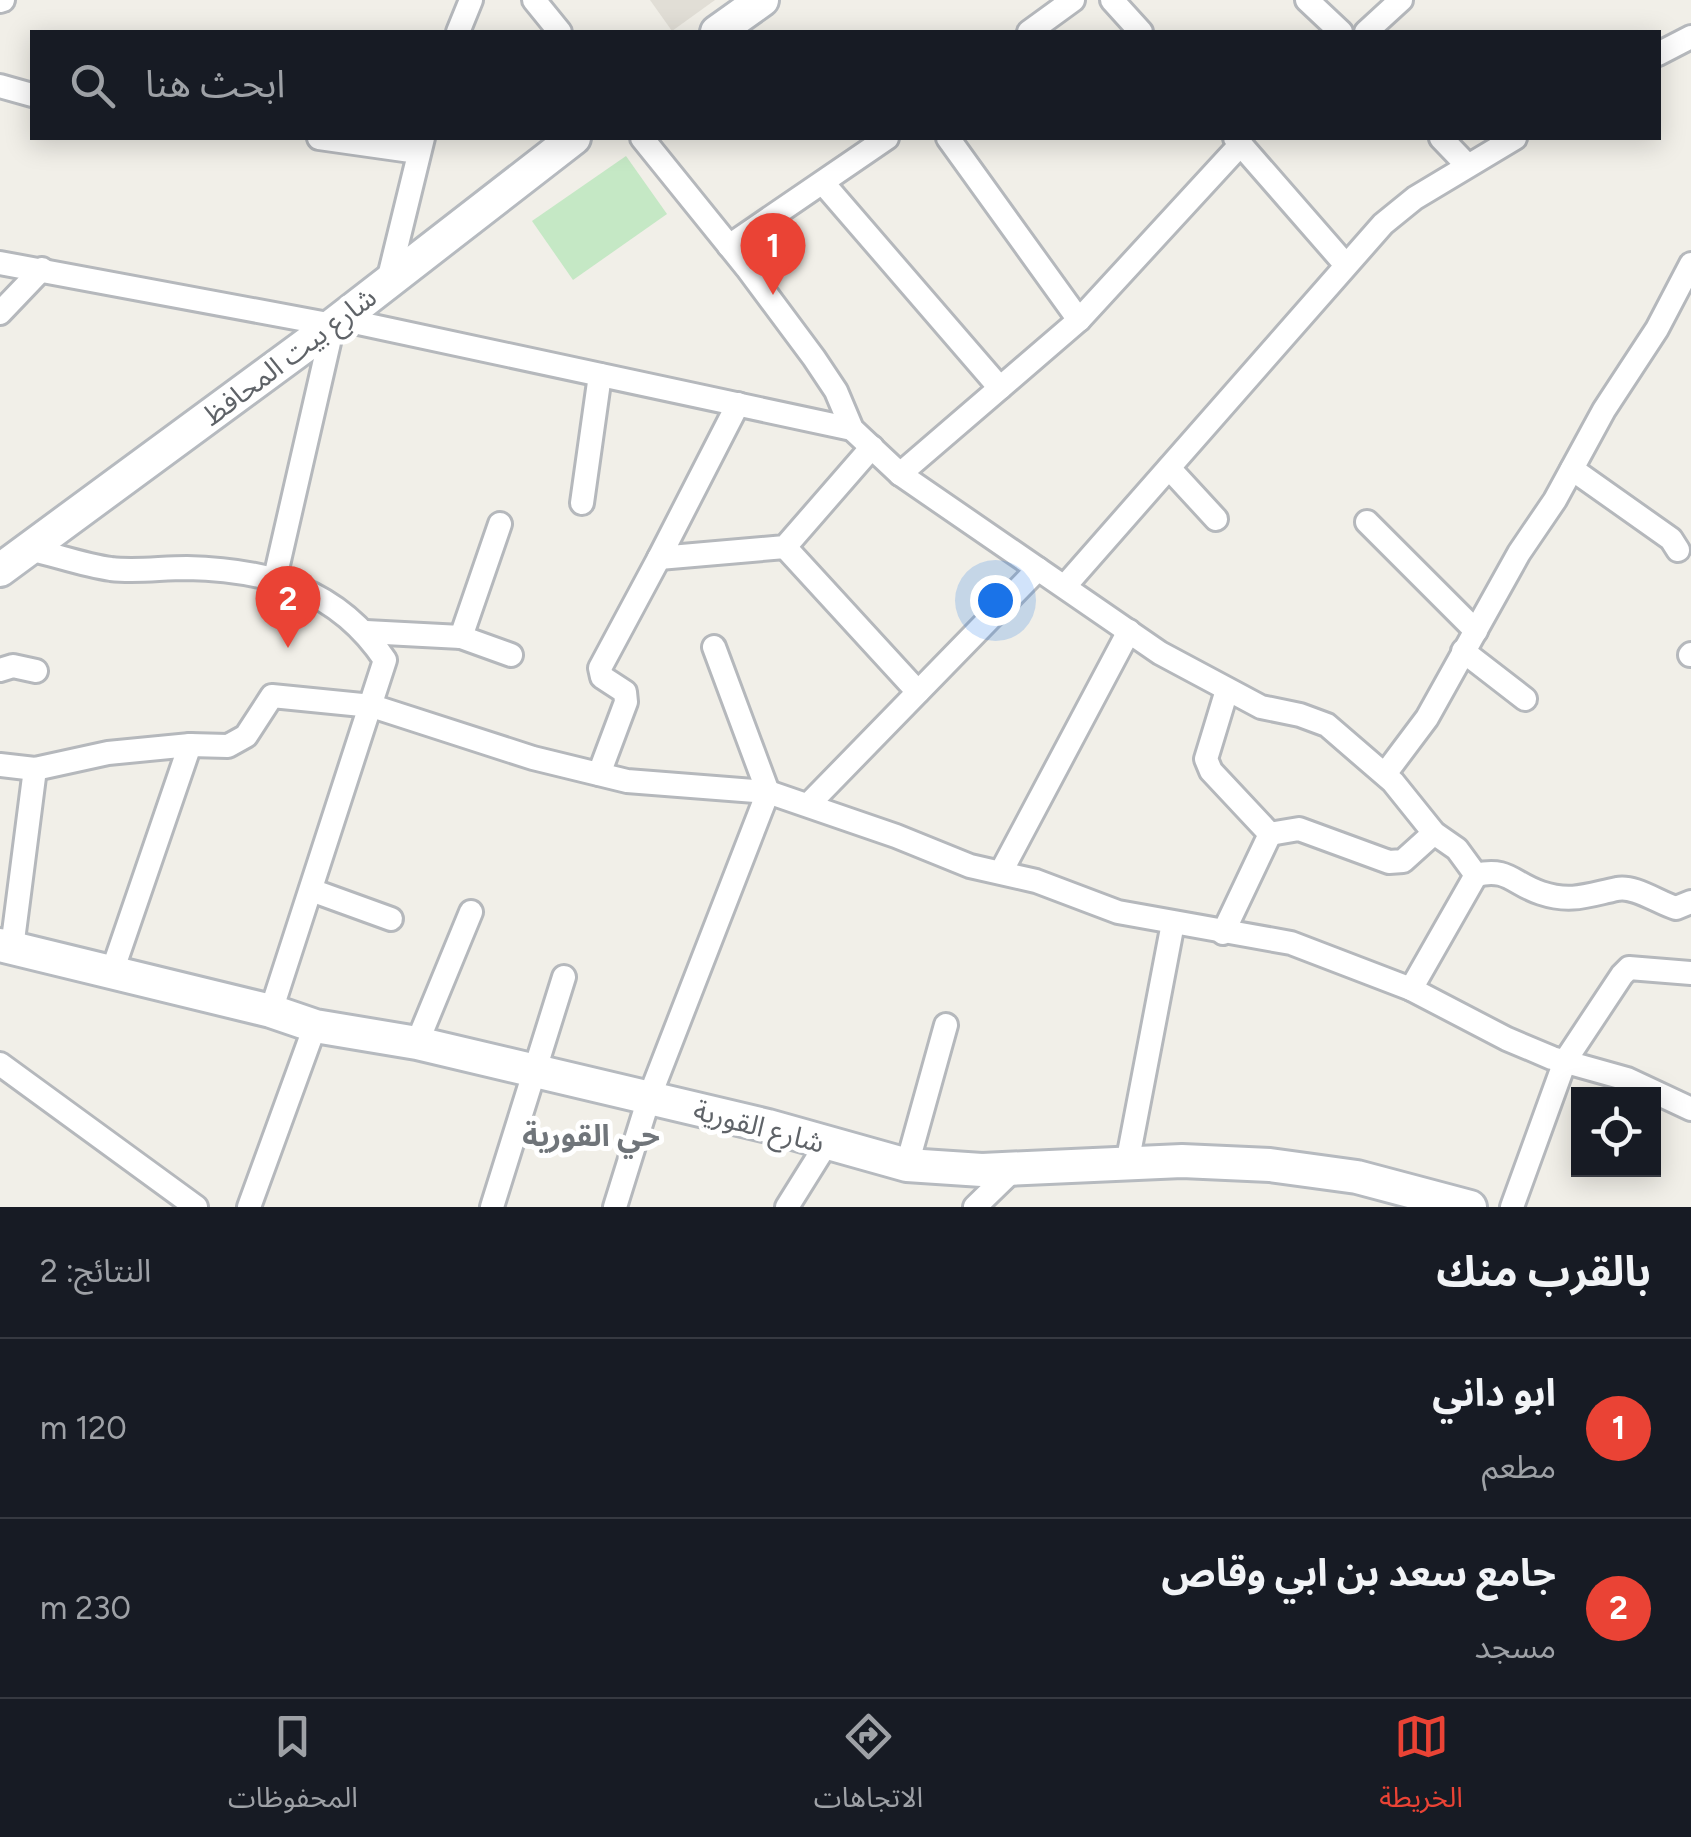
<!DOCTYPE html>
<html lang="ar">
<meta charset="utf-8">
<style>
:root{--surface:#171b24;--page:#242831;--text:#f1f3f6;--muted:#9ea1a6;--line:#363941;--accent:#ea4335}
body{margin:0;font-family:Figtree,"Noto Sans Arabic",sans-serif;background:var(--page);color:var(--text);direction:rtl}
.controls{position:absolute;right:30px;bottom:30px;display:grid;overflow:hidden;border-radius:0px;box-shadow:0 5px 25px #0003}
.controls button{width:90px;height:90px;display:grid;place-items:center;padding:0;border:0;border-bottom:2px solid var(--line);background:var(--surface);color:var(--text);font:50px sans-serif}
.you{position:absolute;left:995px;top:600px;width:35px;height:35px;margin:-25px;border:8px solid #fff;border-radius:50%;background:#1a73e8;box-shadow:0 0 0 15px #1a73e833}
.badge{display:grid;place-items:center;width:65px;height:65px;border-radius:50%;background:var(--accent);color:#fff;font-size:32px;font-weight:700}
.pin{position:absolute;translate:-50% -82px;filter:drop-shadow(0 2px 5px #0008)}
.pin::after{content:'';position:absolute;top:52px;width:35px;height:30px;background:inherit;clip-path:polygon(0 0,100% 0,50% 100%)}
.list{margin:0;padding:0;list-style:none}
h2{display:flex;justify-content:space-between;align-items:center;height:130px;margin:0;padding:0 40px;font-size:42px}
h2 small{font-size:32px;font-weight:400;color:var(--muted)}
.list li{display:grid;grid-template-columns:65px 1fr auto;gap:30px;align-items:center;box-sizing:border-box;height:180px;padding:0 40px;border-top:2px solid var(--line)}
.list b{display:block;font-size:38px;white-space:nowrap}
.list p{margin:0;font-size:32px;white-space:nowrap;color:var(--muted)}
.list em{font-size:32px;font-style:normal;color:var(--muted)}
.icon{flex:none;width:55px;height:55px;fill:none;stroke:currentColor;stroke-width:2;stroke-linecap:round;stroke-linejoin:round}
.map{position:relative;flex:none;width:1691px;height:1207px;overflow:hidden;direction:ltr}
.search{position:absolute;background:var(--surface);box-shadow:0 5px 25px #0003;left:30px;right:30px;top:30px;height:110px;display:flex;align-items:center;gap:25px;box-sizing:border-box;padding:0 35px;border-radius:0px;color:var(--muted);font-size:38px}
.sheet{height:490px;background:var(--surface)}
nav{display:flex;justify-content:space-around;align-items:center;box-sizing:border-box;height:140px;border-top:2px solid var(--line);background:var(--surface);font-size:28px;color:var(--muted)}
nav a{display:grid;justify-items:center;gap:5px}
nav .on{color:var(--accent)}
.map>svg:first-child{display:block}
.education{fill:#e1ded6}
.green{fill:#c5e8c5}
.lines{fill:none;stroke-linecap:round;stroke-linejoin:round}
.street-casing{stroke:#b5b8bc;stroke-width:28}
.secondary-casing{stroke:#b6babf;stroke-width:38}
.street{stroke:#fff;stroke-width:22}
.secondary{stroke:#fff;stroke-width:32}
.labels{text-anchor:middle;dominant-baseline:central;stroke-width:10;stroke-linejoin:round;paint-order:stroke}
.street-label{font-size:28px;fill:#5f6368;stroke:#fff}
.neighbourhood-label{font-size:30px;font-weight:bold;fill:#70757a;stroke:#fff}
</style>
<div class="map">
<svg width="1691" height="1207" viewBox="0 0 1691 1207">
<rect width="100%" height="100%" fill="#f1efe8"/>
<polygon class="education" points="650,0 715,0 672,31"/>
<polygon class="green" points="626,156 667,214 573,280 532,221"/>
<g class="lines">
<defs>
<g id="street">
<polyline points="534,0 560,32"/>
<polyline points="1112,0 1141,32"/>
<polyline points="1307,0 1341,32"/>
<polyline points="0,1 3,0"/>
<polyline points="458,32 471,0"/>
<polyline points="1029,32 1073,0"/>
<polyline points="1366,32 1401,0"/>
<polyline points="1658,54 1691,37"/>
<polyline points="0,86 32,95"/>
<polyline points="319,138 418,152"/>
<polyline points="948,138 1079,320"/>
<polyline points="1235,138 1345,264"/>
<polyline points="1441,138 1467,165"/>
<polyline points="823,183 1000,388"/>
<polyline points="729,246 887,138"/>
<polyline points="0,263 333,325 275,578"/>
<polyline points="388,281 423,138"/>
<polyline points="0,313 42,269"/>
<polyline points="340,319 852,429"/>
<polyline points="738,404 659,558 785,547 872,447"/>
<polyline points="1169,468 1216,519"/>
<polyline points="1572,469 1671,539 1678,550"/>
<polyline points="900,474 1079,320 1241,144"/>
<polyline points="582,503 600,375"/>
<polyline points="1367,522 1476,631"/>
<polyline points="785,547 918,692"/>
<path d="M29,549C56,555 83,565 111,569C136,572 161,568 187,568C269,570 338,589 385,660L271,1011"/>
<polyline points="1065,586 1383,224 1415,198 1515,138"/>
<polyline points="366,632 461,637 511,655"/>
<polyline points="461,637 500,524"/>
<polyline points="1463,651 1525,699"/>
<polyline points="1690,655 1691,654"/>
<polyline points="0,670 13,666 36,671"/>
<polyline points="0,765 35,769 108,753 190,745 228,746 246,736 272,696 372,706 533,758 627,781 768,792 896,836 970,866 1036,881 1118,912 1291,943 1411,989 1476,875 1457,849 1434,833 1393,782 1327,725 1300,715 1261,707 1160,653 900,474 852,429 836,391 814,358 747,268 642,138"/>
<polyline points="599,774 626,702 625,692 602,677 600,668 659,558"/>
<polyline points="1385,774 1427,718 1519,553 1555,500 1604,410 1657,329 1691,264"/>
<polyline points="808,805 1038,569"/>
<polyline points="1270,834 1299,829 1389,862 1403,861 1434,833"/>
<polyline points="1001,872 1129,631"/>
<path d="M1476,875C1508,867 1513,884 1541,893C1571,903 1588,895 1617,889C1634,885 1659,903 1676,908L1691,902"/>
<polyline points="311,890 391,919"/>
<polyline points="1223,933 1270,834 1211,771 1206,759 1227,690"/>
<polyline points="12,948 35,769"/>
<polyline points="112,972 190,745"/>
<polyline points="1411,989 1507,1039 1552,1058 1627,1079 1691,1109"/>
<polyline points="417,1043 471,912"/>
<polyline points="0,1064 196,1207"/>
<polyline points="1127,1164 1173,923"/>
<polyline points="907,1165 946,1025"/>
<polyline points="249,1207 315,1026"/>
<polyline points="492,1207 564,977"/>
<polyline points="615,1207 649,1098 768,792 714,647"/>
<polyline points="787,1207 827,1143"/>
<polyline points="975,1207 1014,1169"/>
<polyline points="1512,1207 1565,1061 1622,975 1629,968 1691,973"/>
</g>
<g id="secondary">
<polyline points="717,32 762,0"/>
<polyline points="0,570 333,325 574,138"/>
<polyline points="0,945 271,1011 315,1026 417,1043 768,1126 907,1165 982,1170 1182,1161 1270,1165 1357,1177 1470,1207"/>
</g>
</defs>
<use href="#street" class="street-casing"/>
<use href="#secondary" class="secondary-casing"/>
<use href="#street" class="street"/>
<use href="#secondary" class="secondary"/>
</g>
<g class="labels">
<g class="street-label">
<text transform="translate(289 356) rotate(-37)">شارع بيت المحافظ</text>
<text transform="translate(759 1126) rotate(15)">شارع القورية</text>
</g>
<g class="neighbourhood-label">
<text x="591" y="1135">حي القورية</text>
</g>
</g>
</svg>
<div class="controls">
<button><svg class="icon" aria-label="locate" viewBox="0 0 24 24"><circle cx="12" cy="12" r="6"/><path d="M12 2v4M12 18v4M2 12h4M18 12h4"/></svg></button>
</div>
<div class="you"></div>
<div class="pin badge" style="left:773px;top:295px">1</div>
<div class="pin badge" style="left:288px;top:648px">2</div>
<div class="search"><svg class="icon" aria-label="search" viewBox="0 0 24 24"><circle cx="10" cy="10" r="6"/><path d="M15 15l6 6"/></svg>ابحث هنا</div>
</div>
<section class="sheet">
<h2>بالقرب منك<small>النتائج: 2</small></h2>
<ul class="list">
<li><span class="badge">1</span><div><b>ابو داني</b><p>مطعم</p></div><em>120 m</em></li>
<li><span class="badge">2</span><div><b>جامع سعد بن ابي وقاص</b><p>مسجد</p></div><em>230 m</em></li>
</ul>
</section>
<nav>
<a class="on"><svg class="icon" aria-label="map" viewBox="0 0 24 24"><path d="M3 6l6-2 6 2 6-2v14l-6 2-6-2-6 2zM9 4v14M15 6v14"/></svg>الخريطة</a>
<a><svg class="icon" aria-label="directions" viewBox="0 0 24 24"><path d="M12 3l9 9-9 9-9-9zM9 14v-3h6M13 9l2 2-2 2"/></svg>الاتجاهات</a>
<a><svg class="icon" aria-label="saved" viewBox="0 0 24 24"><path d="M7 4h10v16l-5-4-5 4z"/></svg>المحفوظات</a>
</nav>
